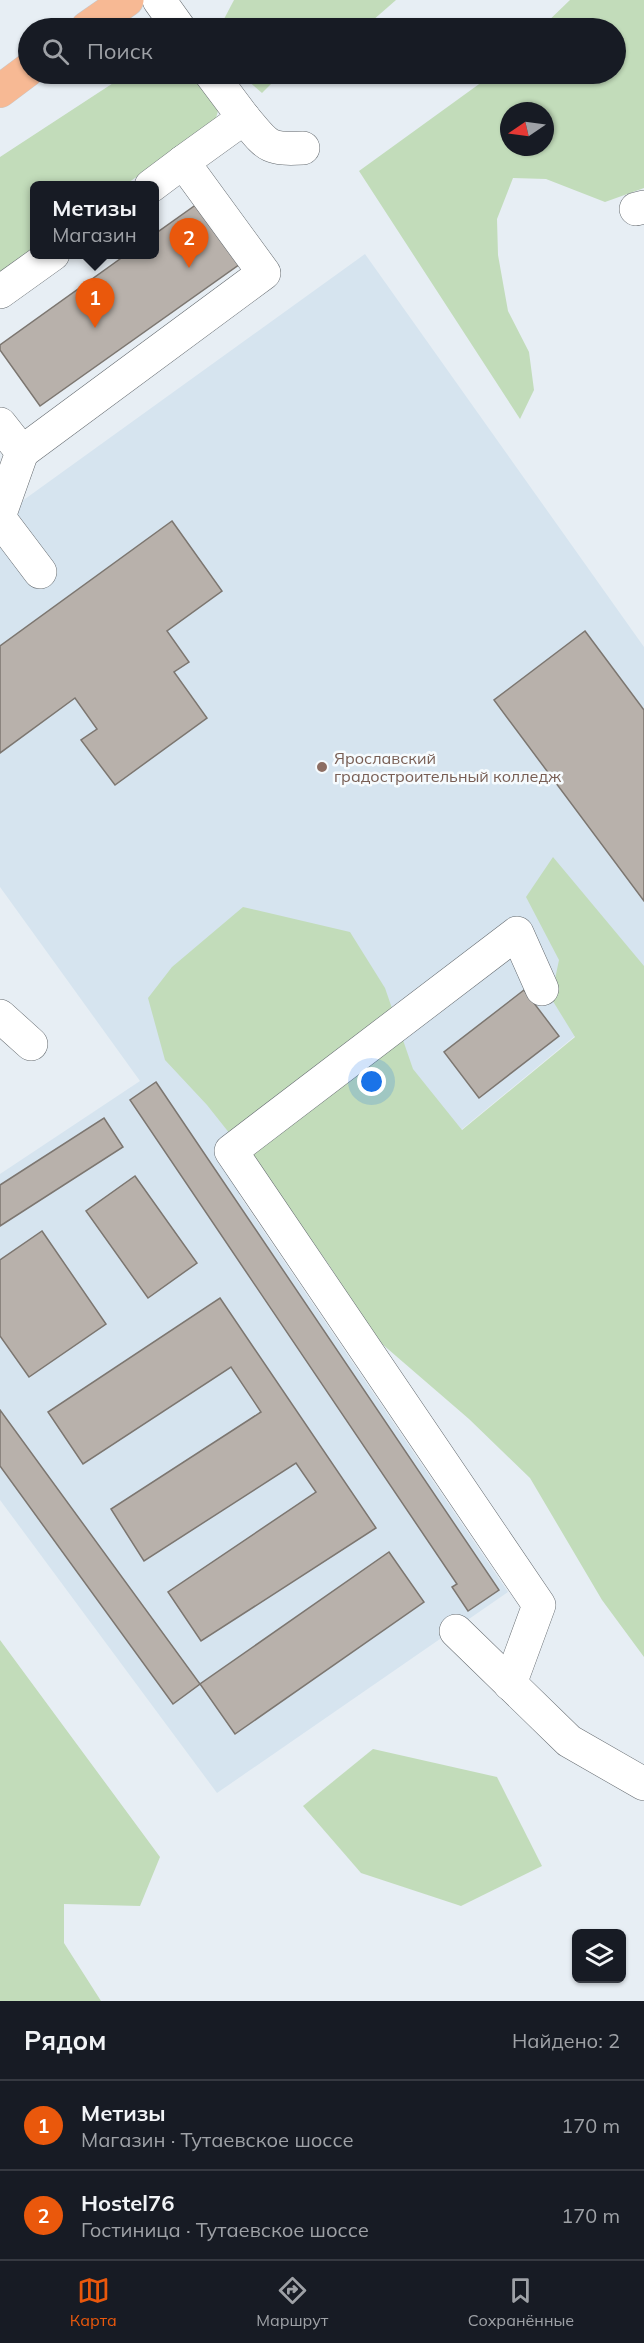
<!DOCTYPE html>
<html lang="ru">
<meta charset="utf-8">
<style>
:root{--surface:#171b24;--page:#20242c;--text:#f1f3f6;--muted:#9ea1a6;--line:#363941;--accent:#ea580c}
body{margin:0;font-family:Mulish,sans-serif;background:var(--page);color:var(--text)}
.controls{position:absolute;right:18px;bottom:18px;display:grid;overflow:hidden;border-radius:9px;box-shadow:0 2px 4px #0004}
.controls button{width:54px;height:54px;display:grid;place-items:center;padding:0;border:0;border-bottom:2px solid var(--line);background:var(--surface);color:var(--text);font:30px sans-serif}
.compass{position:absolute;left:500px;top:102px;width:54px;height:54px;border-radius:50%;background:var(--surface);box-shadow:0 2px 4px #0004;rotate:257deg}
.you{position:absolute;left:372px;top:1082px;width:21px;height:21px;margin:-15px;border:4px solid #fff;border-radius:50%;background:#1a73e8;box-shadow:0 0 0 9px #1a73e833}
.badge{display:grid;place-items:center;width:39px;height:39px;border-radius:50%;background:var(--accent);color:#fff;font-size:20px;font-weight:700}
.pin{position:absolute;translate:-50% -50px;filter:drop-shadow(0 2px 3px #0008)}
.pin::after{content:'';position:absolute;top:32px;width:21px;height:18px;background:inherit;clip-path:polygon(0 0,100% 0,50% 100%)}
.popup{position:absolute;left:30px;top:181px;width:129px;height:78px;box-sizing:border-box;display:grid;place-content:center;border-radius:9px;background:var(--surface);filter:drop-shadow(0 2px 4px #0005);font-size:20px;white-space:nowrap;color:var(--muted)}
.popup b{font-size:22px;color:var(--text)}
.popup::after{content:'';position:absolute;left:50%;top:100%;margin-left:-12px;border:12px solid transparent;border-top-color:var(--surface)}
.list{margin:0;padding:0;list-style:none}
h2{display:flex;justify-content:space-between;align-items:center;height:78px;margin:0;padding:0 24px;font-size:26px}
h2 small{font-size:20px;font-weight:400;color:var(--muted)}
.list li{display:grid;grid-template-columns:39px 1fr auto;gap:18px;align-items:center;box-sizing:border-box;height:90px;padding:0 24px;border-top:2px solid var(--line)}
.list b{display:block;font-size:22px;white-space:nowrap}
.list p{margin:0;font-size:20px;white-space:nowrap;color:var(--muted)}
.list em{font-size:20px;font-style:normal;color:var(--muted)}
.icon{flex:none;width:33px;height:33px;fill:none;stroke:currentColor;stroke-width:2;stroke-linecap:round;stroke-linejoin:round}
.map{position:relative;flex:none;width:644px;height:2001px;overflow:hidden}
.search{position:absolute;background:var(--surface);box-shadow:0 2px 4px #0004;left:18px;right:18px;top:18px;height:66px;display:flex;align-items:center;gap:15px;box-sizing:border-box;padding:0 21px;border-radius:33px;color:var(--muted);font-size:22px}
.sheet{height:258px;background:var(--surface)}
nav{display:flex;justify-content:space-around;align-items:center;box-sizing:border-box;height:84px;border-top:2px solid var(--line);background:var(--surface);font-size:16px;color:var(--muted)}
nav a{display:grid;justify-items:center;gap:3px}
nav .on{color:var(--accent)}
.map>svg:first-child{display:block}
.built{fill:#d6e4ef}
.green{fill:#c2dcba;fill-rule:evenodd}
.building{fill:#b8b1ab;stroke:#7c7670;stroke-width:1.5}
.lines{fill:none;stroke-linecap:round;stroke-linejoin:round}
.minor-casing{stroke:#646a6f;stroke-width:34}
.major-casing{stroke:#c8c8c9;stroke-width:34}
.minor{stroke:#fff;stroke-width:33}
.major{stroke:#f7b994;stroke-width:33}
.education-dot{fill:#8d6e63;stroke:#f6fbfe;stroke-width:2}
.labels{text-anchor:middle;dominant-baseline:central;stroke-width:5;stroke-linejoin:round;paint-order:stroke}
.education-label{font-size:16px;fill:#785e54;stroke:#f6fbfe;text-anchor:start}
</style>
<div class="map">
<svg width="644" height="2001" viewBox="0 0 644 2001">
<rect width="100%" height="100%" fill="#e7eef4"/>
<polygon class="built" points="365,254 644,647 644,979 461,1130 413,1070 239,1195 508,1592 217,1793 0,1500 0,1174 140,1081 0,887 0,517"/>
<g class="green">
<polygon points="234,0 396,0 364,28 223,28 224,19"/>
<path d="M570,0H644V188L605,202L546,179L513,178L497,219L498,255L508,311L529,352L534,390L520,419L359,171L493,74H616V28H541ZM509,111H545V147H509Z"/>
<polygon points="127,74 197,74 219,107 215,122 125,185 35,186 35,249 0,274 0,157"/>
<polygon points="240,74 281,74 262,93"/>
<polygon points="553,857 644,966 644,1657 602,1600 530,1478 469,1419 374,1337 329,1265 287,1206 207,1105 165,1060 148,998 172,967 243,907 350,932 385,988 413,1069 462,1130 575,1037 551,998 559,960 526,897"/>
<polygon points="0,1640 160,1857 140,1906 64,1904 64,1943 101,2001 0,2001"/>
<polygon points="373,1749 497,1777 542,1866 461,1906 361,1873 303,1806"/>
</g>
<g class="building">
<polygon points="197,204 240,264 40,406 0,350 0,345 127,254 155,254 155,234"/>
<polygon points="172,521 222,591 167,631 189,662 174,672 207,718 115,785 81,740 97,729 75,698 0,753 0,646"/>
<polygon points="585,631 644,710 644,901 494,700"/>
<polygon points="524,990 559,1036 479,1098 444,1052"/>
<polygon points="156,1082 499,1590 468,1611 452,1587 457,1584 130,1100"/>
<polygon points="104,1118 123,1147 0,1226 0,1185"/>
<polygon points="135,1176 197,1263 148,1298 86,1211"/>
<polygon points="42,1231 106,1324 29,1377 0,1336 0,1260"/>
<polygon points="220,1298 376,1528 201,1641 168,1592 316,1492 296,1463 144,1561 111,1509 261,1412 231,1367 83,1464 48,1412"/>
<polygon points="0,1410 200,1684 173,1704 0,1466"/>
<polygon points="389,1552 424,1602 235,1734 200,1684"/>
</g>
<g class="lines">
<defs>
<g id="minor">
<polyline points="159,0 179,28"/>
<path d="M244,118C267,145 266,150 303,148"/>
<polyline points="183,162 244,118 211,74"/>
<polyline points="636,209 644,207"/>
<polyline points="0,292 53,254"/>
<polyline points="0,424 22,452 0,514"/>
<polyline points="22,452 264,273 183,162 151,186"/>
<polyline points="0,519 40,572"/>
<polyline points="0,1016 31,1044"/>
<polyline points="456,1631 569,1741 644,1784"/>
<polyline points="510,1684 539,1605 231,1151 517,933 542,989"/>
</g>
<g id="major">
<polyline points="87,28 127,0"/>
<polyline points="0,91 28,70"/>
</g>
</defs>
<use href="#minor" class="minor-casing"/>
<use href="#major" class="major-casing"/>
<use href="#minor" class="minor"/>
<use href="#major" class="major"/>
</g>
<circle class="education-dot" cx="322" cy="767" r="6"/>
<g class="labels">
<g class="education-label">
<text x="334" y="758">Ярославский<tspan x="334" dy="18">градостроительный колледж</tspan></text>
</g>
</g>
</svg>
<div class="controls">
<button><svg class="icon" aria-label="layers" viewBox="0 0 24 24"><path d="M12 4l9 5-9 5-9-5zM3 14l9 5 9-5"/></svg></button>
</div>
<svg class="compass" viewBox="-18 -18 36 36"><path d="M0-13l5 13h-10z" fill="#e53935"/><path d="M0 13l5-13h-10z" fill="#9ea1a6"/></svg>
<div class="you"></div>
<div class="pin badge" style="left:95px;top:328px">1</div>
<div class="popup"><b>Метизы</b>Магазин</div>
<div class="pin badge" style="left:189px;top:268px">2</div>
<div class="search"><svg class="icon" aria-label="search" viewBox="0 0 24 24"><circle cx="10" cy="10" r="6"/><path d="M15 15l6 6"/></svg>Поиск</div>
</div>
<section class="sheet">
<h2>Рядом<small>Найдено: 2</small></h2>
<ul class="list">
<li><span class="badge">1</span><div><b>Метизы</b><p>Магазин · Тутаевское шоссе</p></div><em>170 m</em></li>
<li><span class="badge">2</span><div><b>Hostel76</b><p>Гостиница · Тутаевское шоссе</p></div><em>170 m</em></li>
</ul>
</section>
<nav>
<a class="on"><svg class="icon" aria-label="map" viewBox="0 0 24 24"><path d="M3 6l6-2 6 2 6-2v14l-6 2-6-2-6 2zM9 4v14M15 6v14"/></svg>Карта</a>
<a><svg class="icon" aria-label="directions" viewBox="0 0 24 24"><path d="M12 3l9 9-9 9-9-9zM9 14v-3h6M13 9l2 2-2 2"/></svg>Маршрут</a>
<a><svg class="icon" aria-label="saved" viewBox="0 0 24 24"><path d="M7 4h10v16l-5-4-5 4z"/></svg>Сохранённые</a>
</nav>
